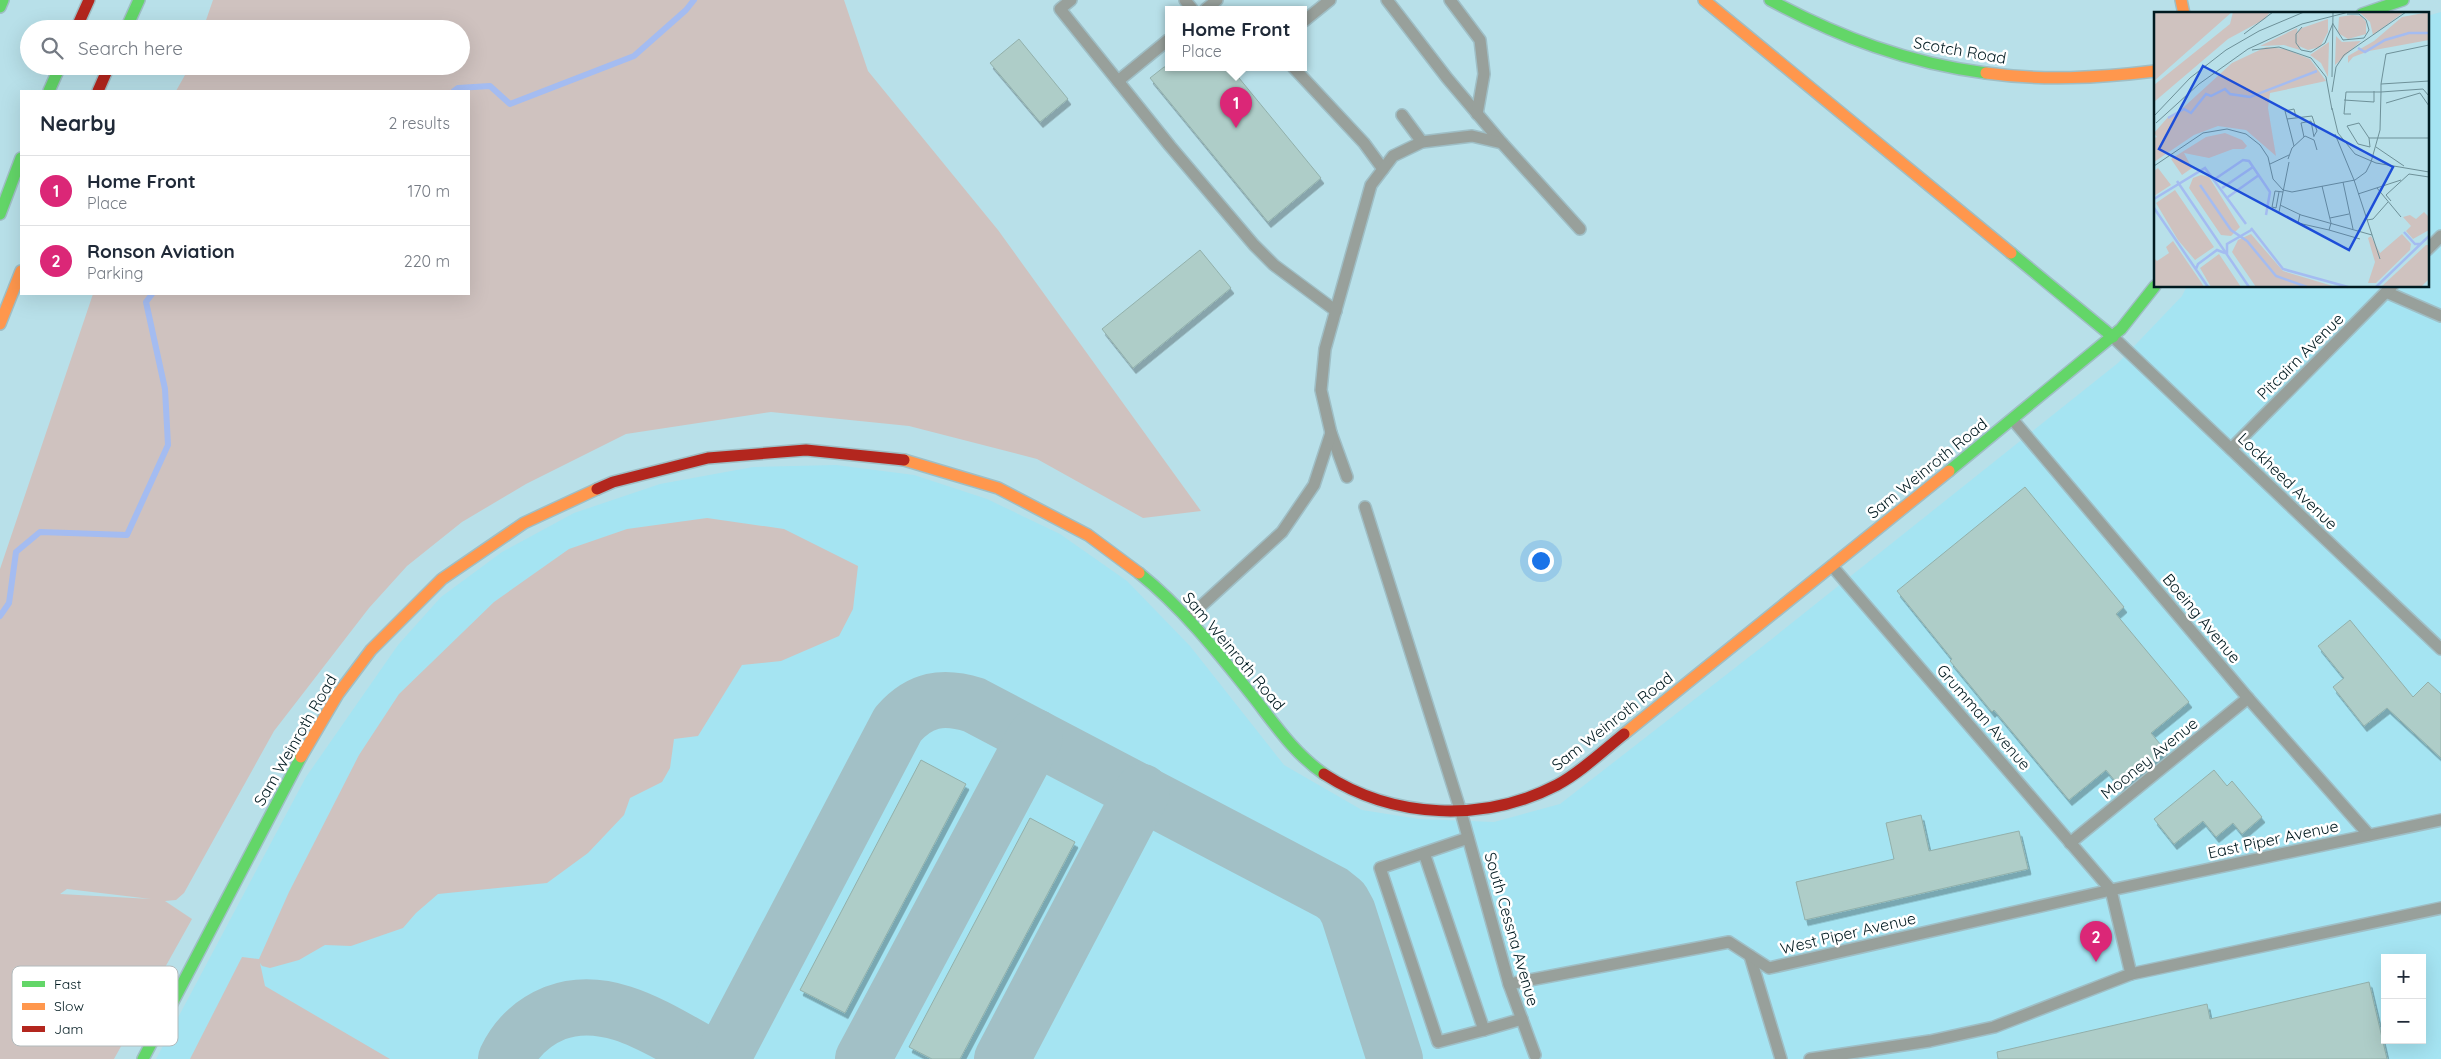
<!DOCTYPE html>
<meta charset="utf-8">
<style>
:root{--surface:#fff;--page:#f6f6f7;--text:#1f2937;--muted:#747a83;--line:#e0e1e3;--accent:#db2777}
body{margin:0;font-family:Quicksand,sans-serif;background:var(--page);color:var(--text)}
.controls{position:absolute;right:15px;bottom:15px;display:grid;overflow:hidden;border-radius:0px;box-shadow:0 5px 20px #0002}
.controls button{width:45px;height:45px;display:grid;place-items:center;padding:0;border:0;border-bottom:1px solid var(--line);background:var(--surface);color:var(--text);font:25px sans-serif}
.you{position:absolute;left:1540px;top:560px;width:18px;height:18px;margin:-12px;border:4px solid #fff;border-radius:50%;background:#1a73e8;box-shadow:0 0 0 8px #1a73e833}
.badge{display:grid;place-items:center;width:32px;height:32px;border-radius:50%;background:var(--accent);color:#fff;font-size:16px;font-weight:700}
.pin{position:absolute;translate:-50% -41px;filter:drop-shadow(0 1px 2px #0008)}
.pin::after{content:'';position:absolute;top:26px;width:18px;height:15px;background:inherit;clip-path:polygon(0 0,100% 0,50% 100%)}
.popup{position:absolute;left:1165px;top:6px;width:142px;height:65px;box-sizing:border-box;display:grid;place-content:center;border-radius:0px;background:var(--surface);filter:drop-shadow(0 1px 4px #0005);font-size:16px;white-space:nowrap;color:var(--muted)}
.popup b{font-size:19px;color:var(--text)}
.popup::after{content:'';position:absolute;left:50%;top:100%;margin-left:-10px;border:10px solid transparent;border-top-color:var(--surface)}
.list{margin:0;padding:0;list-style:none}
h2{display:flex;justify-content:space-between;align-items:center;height:65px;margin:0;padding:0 20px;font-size:21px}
h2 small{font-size:16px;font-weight:400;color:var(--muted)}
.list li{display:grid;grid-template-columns:32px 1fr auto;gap:15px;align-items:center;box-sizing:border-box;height:70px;padding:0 20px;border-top:1px solid var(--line)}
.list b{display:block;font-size:19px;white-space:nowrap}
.list p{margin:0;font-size:16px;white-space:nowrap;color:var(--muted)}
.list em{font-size:16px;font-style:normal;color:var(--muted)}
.icon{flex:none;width:28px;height:28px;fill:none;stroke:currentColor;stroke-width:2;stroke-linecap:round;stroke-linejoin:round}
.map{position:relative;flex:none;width:2441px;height:1059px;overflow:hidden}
.search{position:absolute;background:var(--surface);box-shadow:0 5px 20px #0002;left:20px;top:20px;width:450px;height:55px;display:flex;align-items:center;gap:12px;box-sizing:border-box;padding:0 18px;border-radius:28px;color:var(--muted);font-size:19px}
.panel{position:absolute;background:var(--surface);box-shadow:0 5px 20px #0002;left:20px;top:90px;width:450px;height:205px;border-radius:0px}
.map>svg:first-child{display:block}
.built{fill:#a5e4f2;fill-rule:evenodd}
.green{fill:#cfc2bf;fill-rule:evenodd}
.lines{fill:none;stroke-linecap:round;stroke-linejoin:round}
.stream{stroke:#a4bcf1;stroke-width:6}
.taxiway{stroke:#a2c0c6;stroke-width:56}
.building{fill:#aecdc8;stroke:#92b0ab;filter:url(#shadow)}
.lane-casing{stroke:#9fbec5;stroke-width:14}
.fast-casing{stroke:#9fbec5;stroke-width:14}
.slow-casing{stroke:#9fbec5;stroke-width:14}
.jam-casing{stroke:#9fbec5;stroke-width:14}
.lane{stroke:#98a09b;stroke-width:11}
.fast{stroke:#63d668;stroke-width:11}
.slow{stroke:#ff974d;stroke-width:11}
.jam{stroke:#b3261e;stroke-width:11}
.labels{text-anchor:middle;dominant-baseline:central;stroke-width:5;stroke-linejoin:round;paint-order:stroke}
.street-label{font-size:16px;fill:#001a20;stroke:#fff}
.inset-river{fill:none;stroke:#a4bcf1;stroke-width:2.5}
.inset-road{fill:none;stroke:#6e9199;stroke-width:1}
.view{fill:#1d4ed8;fill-opacity:0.15;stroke:#1d4ed8;stroke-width:2.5}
.inset-edge{fill:none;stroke:#001a20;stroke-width:2.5}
.key{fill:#fff;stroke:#b2babc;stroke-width:1}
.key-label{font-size:14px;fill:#001a20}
</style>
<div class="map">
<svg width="2441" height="1059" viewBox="0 0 2441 1059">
<defs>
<filter id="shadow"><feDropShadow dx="3" dy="5.5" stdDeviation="0" flood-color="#0004"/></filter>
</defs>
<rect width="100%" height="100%" fill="#b8e0e9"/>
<path class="built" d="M2441,12V1059H156L306,777L398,645L441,597L502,552L574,513L660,484L753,467L836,465L914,475L987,499L1060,534L1127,581L1190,646L1284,765L1362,810L1419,819L1494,822L1560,804L1758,650L2118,363L2182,296L2187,286H2427V16ZM2385,958H2422V1040H2385Z"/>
<g class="green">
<path d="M213,0H844L868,71L998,230L1201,511L1143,518L1037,459L909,426L771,412L626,434L526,484L462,522L407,566L369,608L274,731L184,893L176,900L165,901L192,919L114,1059H0V569L93,294H469V91H176L190,66H461V29H203ZM67,889L151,899L60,894Z"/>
<polygon points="707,518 784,529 858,566 853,609 839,636 781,661 742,665 698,736 674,739 670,768 662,782 630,798 624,815 588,853 547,883 438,894 416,913 403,928 351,946 325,945 299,960 270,968 262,966 260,963 265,986 390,1059 190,1059 242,957 259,959 289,892 359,755 399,694 494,602 569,549 627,529"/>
</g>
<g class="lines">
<g class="stream">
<polyline points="454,91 458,88 490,86 510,104 634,56 686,10 694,0"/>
<polyline points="0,616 9,603 16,552 40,532 127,535 168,445 165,389 146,302 152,294"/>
</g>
<g class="taxiway">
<path d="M506,1059C516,1038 533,1022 555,1013C611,992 665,1034 714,1059"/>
<path d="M722,1059L898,724C920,699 943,695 974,705L1332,893L1342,901L1348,912L1395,1059"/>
<polyline points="863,1059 1035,737"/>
<polyline points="1002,1059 1142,792"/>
</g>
</g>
<g class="building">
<polygon points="1019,39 1068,99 1040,122 990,63"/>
<polygon points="1164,67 1230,67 1321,178 1268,222 1150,78"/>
<polygon points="1200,250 1231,288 1133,368 1102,329"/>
<polygon points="2025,487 2124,607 2116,614 2189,702 2151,733 2165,750 2120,787 2106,770 2069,800 1994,710 1992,712 1950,661 1952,659 1897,591"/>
<polygon points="2350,620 2413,697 2428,682 2441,694 2441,758 2387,708 2364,726 2333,687 2344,678 2318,646"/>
<polygon points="921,760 966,784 845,1013 800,990"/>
<polygon points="2214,770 2227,786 2232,781 2262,817 2242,834 2233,823 2216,837 2203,821 2174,844 2154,819"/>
<polygon points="1921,815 1929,851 2019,831 2028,869 1805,920 1796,882 1894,859 1886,823"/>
<polygon points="1030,818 1075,842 960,1059 932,1059 909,1047"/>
<polygon points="2369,982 2387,1059 1998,1059 1997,1052 2207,1004 2210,1019"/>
</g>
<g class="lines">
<defs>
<g id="lane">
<polyline points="1071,0 1060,9 1170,146 1254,245 1274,265 1336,311"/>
<polyline points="1185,0 1192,9"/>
<polyline points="1387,0 1447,78 1502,143"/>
<polyline points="1450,0 1480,40 1484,74 1477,114"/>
<polyline points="1206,9 1217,0"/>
<polyline points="1304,21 1330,0"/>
<polyline points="1293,67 1364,143 1383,169"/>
<polyline points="1118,81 1168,40"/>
<polyline points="1402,115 1422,142"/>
<polyline points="2427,250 2441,236"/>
<polyline points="2386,292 2441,316"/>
<polyline points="2113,337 2441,649"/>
<polyline points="2013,420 2248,698 2369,835"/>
<polyline points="2231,449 2392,286"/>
<polyline points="1347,477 1331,433 1321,390 1325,349 1371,185 1393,156 1422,142 1472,136 1502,143 1580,229"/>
<polyline points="1365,507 1461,812 1509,984 1535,1055"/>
<polyline points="1188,618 1282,532 1314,485 1331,433"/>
<polyline points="2070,843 2248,698"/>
<polyline points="1424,853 1484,1030 1438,1042 1380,868 1468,838"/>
<polyline points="1750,956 1781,1059"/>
<polyline points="2131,974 2441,908"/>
<polyline points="1509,984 1729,942 1769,968 2111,890 2441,820"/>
<polyline points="1484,1030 1522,1019"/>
<polyline points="1810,1059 1930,1041 1994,1027 2131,974 2111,890 1832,566"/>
</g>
<g id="fast">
<path d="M1770,0C1839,37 1908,63 1986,73"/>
<polyline points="0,7 3,0"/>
<polyline points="2362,14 2403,0"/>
<polyline points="126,29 139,0"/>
<polyline points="49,91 60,66"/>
<polyline points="0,214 21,158"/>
<polyline points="2011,253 2113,337"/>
<polyline points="1949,471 2121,329 2155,286"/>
<path d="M1139,573C1184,609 1219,654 1255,699C1276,726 1295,754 1324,774"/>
<polyline points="143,1059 301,757"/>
</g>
<g id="slow">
<polyline points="1704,0 2011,253"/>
<polyline points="2181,0 2184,14"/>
<path d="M1986,73C2043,81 2098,78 2155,71"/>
<polyline points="0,324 21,271"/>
<polyline points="904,460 998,488 1088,535 1139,573"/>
<polyline points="1624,734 1949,471"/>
<polyline points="301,757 338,694 371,650 442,579 524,523 597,489"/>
</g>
<g id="jam">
<polyline points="76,29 89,0"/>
<polyline points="98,91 109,66"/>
<polyline points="597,489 613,482 708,458 806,450 904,460"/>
<path d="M1324,774C1393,819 1484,823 1557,785C1581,772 1603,751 1624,734"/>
</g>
</defs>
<use href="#lane" class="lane-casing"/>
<use href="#fast" class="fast-casing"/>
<use href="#slow" class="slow-casing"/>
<use href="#jam" class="jam-casing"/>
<use href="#lane" class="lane"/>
<use href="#fast" class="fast"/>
<use href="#slow" class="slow"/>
<use href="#jam" class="jam"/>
</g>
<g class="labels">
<g class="street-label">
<text transform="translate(1960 50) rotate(10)">Scotch Road</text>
<text transform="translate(2300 356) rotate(-45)">Pitcairn Avenue</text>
<text transform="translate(1927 468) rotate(-39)">Sam Weinroth Road</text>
<text transform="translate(2288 481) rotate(44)">Lockheed Avenue</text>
<text transform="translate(2202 618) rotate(50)">Boeing Avenue</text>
<text transform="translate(1234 651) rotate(50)">Sam Weinroth Road</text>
<text transform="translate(1984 717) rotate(49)">Grumman Avenue</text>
<text transform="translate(1612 721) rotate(-38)">Sam Weinroth Road</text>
<text transform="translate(295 740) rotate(-60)">Sam Weinroth Road</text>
<text transform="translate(2149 758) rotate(-39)">Mooney Avenue</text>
<text transform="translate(2273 839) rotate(-12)">East Piper Avenue</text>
<text transform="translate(1512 929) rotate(74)">South Cessna Avenue</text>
<text transform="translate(1848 933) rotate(-13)">West Piper Avenue</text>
</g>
</g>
<g transform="translate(2154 12)">
<rect width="275" height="275" fill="#b8e0e9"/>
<path d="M0,0H78L0,69ZM79,0H116L111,7L74,27L0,90V73L76,12ZM250,0L219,23L216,10L206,1ZM275,0V28L215,39L199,45L194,51V44L220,29L248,5ZM198,3L207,4L212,10V22L194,27L184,21L185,5ZM174,7V20L166,35L154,38L145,34L144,20L148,16ZM143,16L146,38L130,33L106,34ZM182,24L188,30L207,29L181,53ZM175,30L174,65L167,51L156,43ZM112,35L131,37L156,47L172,69L116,81L114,96L122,144L92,118L64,114L40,123L0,150V126L3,125L0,121L15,104H20L78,51ZM71,121L88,128L93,134L90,137H79L55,146L30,141L38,156L28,163L17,147L52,125ZM4,156L17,173L0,184V159ZM47,163L55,165L86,215L77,224L67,223L35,176L39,166ZM21,178L60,235L41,248L24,228L2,191ZM270,200L275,205V218L259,227L252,219L257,214L249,205L256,203L262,207ZM97,222L129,259L182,275H102L78,240L84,228ZM248,222L257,232L256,238L222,271H214L221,250L214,226L217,224L226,241ZM19,229L47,270L50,275H0V246L3,249L15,241L12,235ZM272,233H275V267L267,275H227ZM65,242L87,275H57L46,256Z" fill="#cfc2bf"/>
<path class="inset-river" d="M204,36L211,40L231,28L255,21H275M14,106L30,97L37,101L52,82L57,84L71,77L76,82L96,85L163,59M61,167L89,148L95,149L116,180L112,203M23,169L95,275M46,173L77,218L93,229L122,264L153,275M68,176L99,155M74,185L105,163M0,187L51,156L92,212M0,196L54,275M97,216L129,257L194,275M250,220L261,232H266M73,243V232L99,217M42,257L44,252L63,238L71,241M222,275L275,224"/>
<path class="inset-road" d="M179,12L189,28L210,26L215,18L212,8L205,2H193M148,15L142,22V31L147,38L157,40L171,31L179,11M90,22L119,0M275,33L232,42L227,72V80L269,77L275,84M98,38L125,35L157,46L172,65L178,98M178,65L179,0M227,72L275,69M178,80L182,55L190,43L252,0M190,88L220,90V79M232,91L266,81L275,94M178,96L184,121L201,142L222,151L275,160M0,104L36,66L72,38L105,19L150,0M133,107L158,104L163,119L160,124M2,111L45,72L94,37L148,12L195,0M181,122L200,168M150,125L147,111L157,109L160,125M215,126L216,135L204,132L193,114L205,111L215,126H275M140,134L131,99L140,97L142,105M222,135L250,154M134,147L138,136L151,124L160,128L163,138M116,152L135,143M0,154L49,121L73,117L92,122L106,133L114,145L119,167L129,178L138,180L201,168L212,160L217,150L226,118L227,80H192L190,102H197M200,168L226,247M189,170L199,217M223,176L247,205M125,180L122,196L118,195L121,179L129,180M204,182L247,168M237,189L232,183L255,162L275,165M126,193L147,203L218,223M125,200L135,150M146,202L144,211L175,218L177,211L168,174M176,206L195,202M213,208L219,207L234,190M175,218L206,227"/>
<path class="view" d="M49,54L239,155L195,238L5,137Z"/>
<rect width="275" height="275" class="inset-edge"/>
</g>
<rect x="12" y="966" width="166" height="80" rx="8" class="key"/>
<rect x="22" y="981" width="23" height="6" fill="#63d668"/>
<rect x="22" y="1003" width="23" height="7" fill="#ff974d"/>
<rect x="22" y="1026" width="23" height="6" fill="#b3261e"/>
<g class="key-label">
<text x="54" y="989">Fast</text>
<text x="54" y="1011">Slow</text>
<text x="54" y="1034">Jam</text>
</g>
</svg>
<div class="controls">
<button>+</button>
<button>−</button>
</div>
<div class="you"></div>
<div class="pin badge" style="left:1236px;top:128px">1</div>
<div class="popup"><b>Home Front</b>Place</div>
<div class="pin badge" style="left:2096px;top:962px">2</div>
<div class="search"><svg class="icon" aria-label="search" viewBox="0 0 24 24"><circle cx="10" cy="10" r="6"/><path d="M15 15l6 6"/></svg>Search here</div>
<section class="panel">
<h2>Nearby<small>2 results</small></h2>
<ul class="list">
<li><span class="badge">1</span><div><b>Home Front</b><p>Place</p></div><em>170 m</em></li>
<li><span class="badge">2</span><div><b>Ronson Aviation</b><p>Parking</p></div><em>220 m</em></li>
</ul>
</section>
</div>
